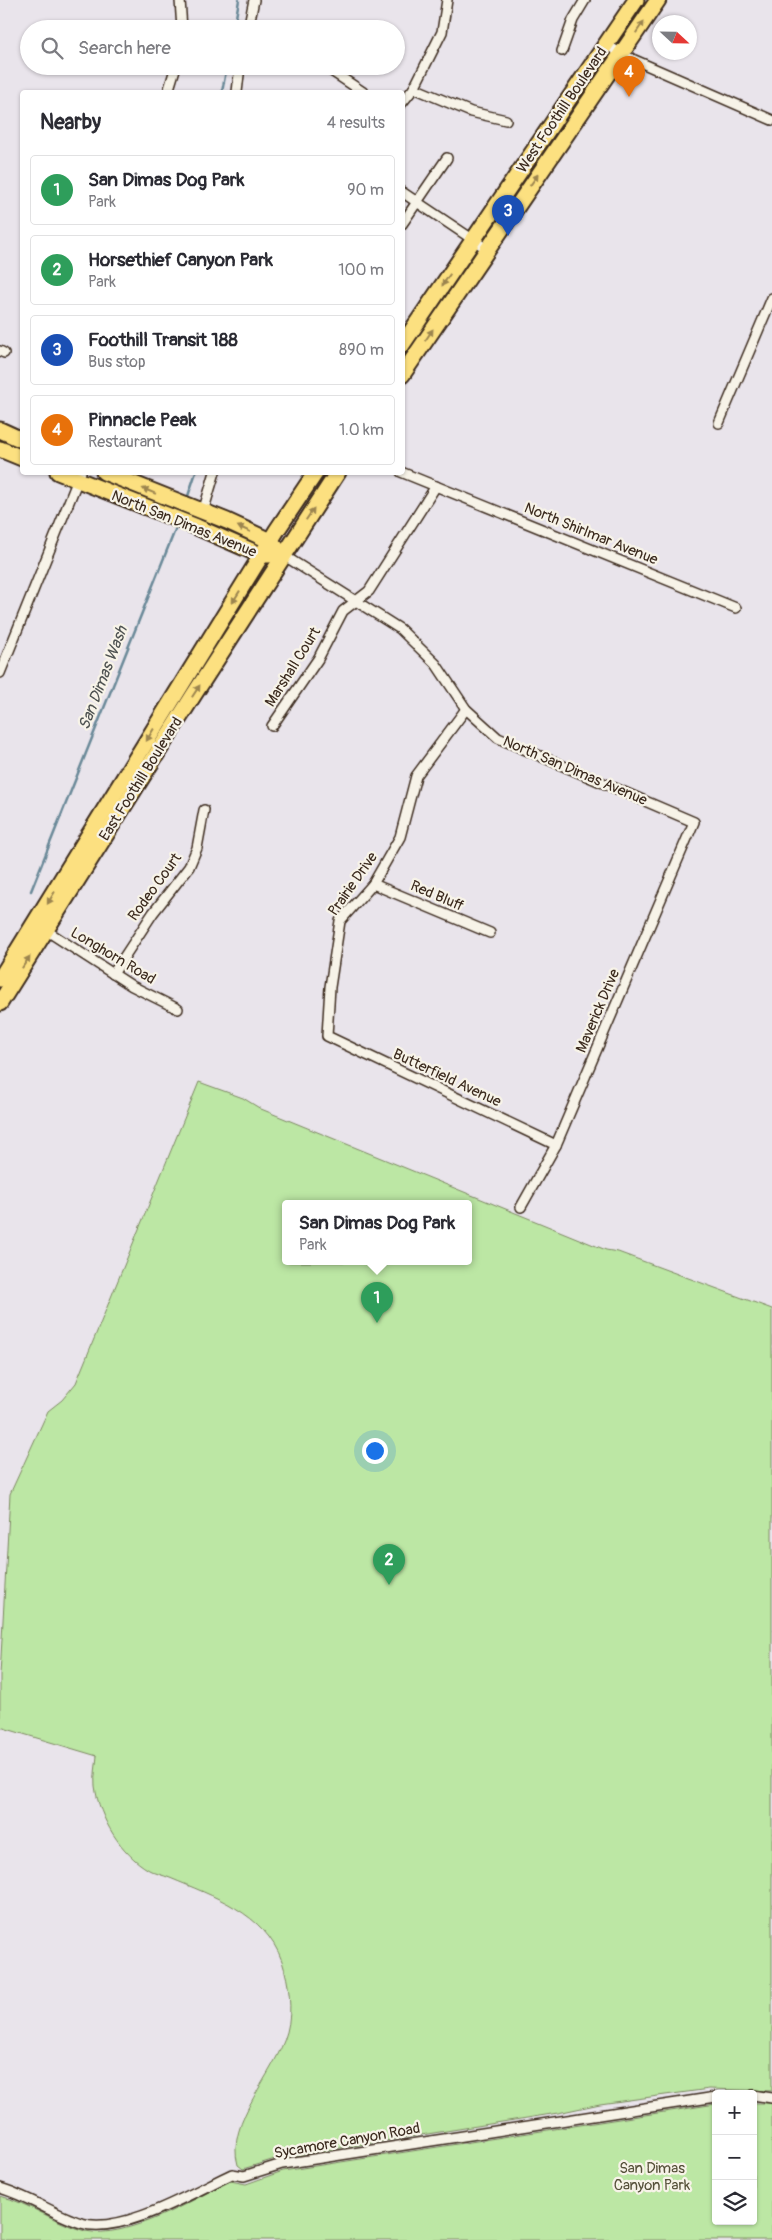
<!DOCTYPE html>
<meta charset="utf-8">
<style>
:root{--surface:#fff;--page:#f2f2f3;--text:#2b2b33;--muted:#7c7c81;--line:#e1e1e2;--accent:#0b8043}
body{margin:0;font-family:Pangolin,sans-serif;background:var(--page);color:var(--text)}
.controls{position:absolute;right:15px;bottom:15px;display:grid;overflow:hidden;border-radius:5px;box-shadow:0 1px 4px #0004}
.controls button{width:45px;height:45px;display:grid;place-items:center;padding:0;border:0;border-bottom:1px solid var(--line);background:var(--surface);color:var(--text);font:25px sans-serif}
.compass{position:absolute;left:652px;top:15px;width:45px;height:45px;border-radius:50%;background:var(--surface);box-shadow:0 1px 4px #0004;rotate:112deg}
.you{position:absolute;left:374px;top:1450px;width:18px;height:18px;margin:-12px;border:4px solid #fff;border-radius:50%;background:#1a73e8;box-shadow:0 0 0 8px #1a73e833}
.badge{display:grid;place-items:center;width:32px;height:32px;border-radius:50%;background:var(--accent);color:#fff;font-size:16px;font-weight:700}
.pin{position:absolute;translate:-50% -41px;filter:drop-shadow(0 1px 2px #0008)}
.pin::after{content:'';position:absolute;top:26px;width:18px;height:15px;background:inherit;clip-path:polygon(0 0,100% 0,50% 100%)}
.popup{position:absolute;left:282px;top:1200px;width:190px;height:65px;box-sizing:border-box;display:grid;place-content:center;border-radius:5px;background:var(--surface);filter:drop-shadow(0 1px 4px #0005);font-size:16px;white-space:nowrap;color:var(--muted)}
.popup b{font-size:19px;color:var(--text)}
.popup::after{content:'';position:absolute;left:50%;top:100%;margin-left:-10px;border:10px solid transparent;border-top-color:var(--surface)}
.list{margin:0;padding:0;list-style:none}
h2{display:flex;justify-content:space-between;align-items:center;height:65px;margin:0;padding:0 20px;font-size:21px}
h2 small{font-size:16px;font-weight:400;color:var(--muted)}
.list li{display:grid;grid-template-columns:32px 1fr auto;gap:15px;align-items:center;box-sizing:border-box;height:70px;margin:0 10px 10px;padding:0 10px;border:1px solid var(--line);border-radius:5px}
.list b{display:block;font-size:19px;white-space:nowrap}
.list p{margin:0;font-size:16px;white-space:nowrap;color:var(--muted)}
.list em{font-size:16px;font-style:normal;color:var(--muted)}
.icon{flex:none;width:28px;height:28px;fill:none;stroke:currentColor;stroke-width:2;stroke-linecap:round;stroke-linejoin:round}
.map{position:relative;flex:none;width:772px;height:2240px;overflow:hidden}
.search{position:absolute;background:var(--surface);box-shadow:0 1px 4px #0004;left:20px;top:20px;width:385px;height:55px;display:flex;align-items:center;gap:12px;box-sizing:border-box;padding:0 18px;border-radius:28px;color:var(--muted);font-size:19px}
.panel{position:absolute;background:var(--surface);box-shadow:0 1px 4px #0004;left:20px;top:90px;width:385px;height:385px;border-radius:5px}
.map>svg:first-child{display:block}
.green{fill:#bce7a4;stroke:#7c8861;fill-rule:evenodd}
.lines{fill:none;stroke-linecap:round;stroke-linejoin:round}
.stream{stroke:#6a8998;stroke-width:2.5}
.street-casing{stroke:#3b2a1e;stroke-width:12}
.primary-casing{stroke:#3b2a1e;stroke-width:19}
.street{stroke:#f7f3e8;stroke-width:9}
.primary{stroke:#fce080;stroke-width:15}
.oneway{fill:#9c854f}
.labels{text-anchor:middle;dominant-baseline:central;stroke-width:4.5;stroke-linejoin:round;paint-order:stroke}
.street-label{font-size:15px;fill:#3b2a1e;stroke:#f7f3e8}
.park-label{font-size:15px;fill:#555039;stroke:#f7f3e8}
.water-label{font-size:16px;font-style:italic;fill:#4e5251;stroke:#f7f3e8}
</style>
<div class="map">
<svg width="772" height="2240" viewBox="0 0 772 2240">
<rect width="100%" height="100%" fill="#e9e4eb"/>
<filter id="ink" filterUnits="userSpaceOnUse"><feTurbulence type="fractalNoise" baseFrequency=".02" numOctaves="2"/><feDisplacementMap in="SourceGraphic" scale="10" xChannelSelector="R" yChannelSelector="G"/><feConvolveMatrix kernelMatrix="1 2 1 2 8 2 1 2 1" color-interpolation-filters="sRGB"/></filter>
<g filter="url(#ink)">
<g class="green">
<path d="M199,1082L243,1098L261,1109L606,1250L618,1252L772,1309V2091L709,2089L600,2104L558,2113L278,2158L243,2169L238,2165C225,2122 276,2073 287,2032C293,2010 289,1983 282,1961C265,1913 213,1896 170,1878C163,1875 156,1874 149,1870C121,1854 99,1818 95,1786C94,1776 96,1766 97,1756L0,1727V1675L10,1494L48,1411L62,1400L76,1383ZM468,1204V1262H286V1204Z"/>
<path d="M753,2103H772V2240H0V2196C29,2203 55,2223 85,2231C127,2240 192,2200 230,2181L246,2184L283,2171L716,2104V2221H753Z"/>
</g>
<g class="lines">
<g class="stream">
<polyline points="234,29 239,0"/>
<polyline points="222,92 227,66"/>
<polyline points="187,499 196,472"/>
<polyline points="31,891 177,525"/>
</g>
<defs>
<g id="street">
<polyline points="180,0 182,29"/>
<polyline points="248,29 254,0"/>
<polyline points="606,44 621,54 772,120"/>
<polyline points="562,51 573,20 585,0"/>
<polyline points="324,66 363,92"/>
<polyline points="414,88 471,112 506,120"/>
<polyline points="168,92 176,66"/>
<polyline points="237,92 240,66"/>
<polyline points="402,103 414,88 442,32 447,0"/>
<polyline points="402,192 487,249"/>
<polyline points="402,224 447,158"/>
<polyline points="0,351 4,353"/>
<polyline points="719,423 772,298"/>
<polyline points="401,472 736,608"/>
<polyline points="203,512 215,472"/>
<polyline points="283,555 400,629 436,664 466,709 498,738 694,822 556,1145 521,1207"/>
<polyline points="0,673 81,472"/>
<polyline points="466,709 416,776 400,837 373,884 340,921 330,987 327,1036 556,1145"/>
<polyline points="272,726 318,659 343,611 369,591 436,486"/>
<polyline points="373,884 490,933"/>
<polyline points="44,929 132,986 178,1009"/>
<polyline points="113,974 153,913 189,867 197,848 204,810"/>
<polyline points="753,2095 772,2098"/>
<path d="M0,2188C28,2196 53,2214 81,2223C121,2236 195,2191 232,2174L244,2176L282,2164L716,2097"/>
</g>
<g id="primary">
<polyline points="402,345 636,0"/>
<polyline points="402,375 658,0"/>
<polyline points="0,430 22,440"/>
<polyline points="0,449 22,458"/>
<polyline points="58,472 197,527 261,555 269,555"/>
<polyline points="104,472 227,521 270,541 276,547"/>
<polyline points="0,979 277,530 316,472"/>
<polyline points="0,1003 193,696 338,472"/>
</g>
</defs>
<use href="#street" class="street-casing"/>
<use href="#primary" class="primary-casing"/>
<use href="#street" class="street"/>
<use href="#primary" class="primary"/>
</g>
<defs><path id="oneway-solid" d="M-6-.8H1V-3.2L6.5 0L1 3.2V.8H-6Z" transform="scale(1.25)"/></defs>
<g class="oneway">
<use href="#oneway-solid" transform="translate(640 27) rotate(-56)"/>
<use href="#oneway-solid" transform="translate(534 180) rotate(-55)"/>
<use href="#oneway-solid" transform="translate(446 280) rotate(124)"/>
<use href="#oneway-solid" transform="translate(429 335) rotate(-56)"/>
<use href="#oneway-solid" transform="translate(149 491) rotate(-158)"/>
<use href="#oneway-solid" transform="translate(310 514) rotate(-56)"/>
<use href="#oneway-solid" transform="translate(244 529) rotate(-156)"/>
<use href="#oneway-solid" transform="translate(236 597) rotate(122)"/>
<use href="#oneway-solid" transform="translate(196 691) rotate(-57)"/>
<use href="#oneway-solid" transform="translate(150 735) rotate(121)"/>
<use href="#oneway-solid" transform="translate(51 898) rotate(121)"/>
<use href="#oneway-solid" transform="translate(26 962) rotate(-57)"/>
</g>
</g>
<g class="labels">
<g class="street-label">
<text transform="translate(562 110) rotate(-56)">West Foothill Boulevard</text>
<text transform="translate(184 524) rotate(22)">North San Dimas Avenue</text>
<text transform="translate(591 534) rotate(22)">North Shirlmar Avenue</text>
<text transform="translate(293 667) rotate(-58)">Marshall Court</text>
<text transform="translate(575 771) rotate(23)">North San Dimas Avenue</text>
<text transform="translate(141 779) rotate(-58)">East Foothill Boulevard</text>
<text transform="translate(353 884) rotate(-55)">Prairie Drive</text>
<text transform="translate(155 887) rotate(-54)">Rodeo Court</text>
<text transform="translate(437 896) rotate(23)">Red Bluff</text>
<text transform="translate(113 956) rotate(31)">Longhorn Road</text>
<text transform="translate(598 1011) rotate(-67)">Maverick Drive</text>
<text transform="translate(447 1078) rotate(25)">Butterfield Avenue</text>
<text transform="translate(347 2141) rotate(-10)">Sycamore Canyon Road</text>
</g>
<g class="park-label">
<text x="652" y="2168">San Dimas<tspan x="652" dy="17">Canyon Park</tspan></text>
</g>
<g class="water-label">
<text transform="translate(103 678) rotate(-69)">San Dimas Wash</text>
</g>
</g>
</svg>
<div class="controls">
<button>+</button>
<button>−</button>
<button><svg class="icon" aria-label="layers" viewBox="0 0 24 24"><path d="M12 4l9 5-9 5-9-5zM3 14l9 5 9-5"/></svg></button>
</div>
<svg class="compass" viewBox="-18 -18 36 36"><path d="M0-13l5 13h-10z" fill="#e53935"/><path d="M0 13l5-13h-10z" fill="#7c7c81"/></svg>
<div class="you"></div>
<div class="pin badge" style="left:377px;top:1323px;background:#2e9e5b">1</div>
<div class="popup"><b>San Dimas Dog Park</b>Park</div>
<div class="pin badge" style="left:389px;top:1585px;background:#2e9e5b">2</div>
<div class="pin badge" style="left:508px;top:236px;background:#1a4fb4">3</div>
<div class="pin badge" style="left:629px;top:97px;background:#e8710a">4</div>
<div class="search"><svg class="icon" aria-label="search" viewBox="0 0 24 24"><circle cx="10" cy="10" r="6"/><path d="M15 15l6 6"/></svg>Search here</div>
<section class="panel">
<h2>Nearby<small>4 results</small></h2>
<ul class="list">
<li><span class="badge" style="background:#2e9e5b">1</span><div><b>San Dimas Dog Park</b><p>Park</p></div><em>90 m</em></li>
<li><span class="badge" style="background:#2e9e5b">2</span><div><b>Horsethief Canyon Park</b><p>Park</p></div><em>100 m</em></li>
<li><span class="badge" style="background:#1a4fb4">3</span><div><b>Foothill Transit 188</b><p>Bus stop</p></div><em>890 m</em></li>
<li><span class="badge" style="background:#e8710a">4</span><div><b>Pinnacle Peak</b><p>Restaurant</p></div><em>1.0 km</em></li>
</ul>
</section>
</div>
